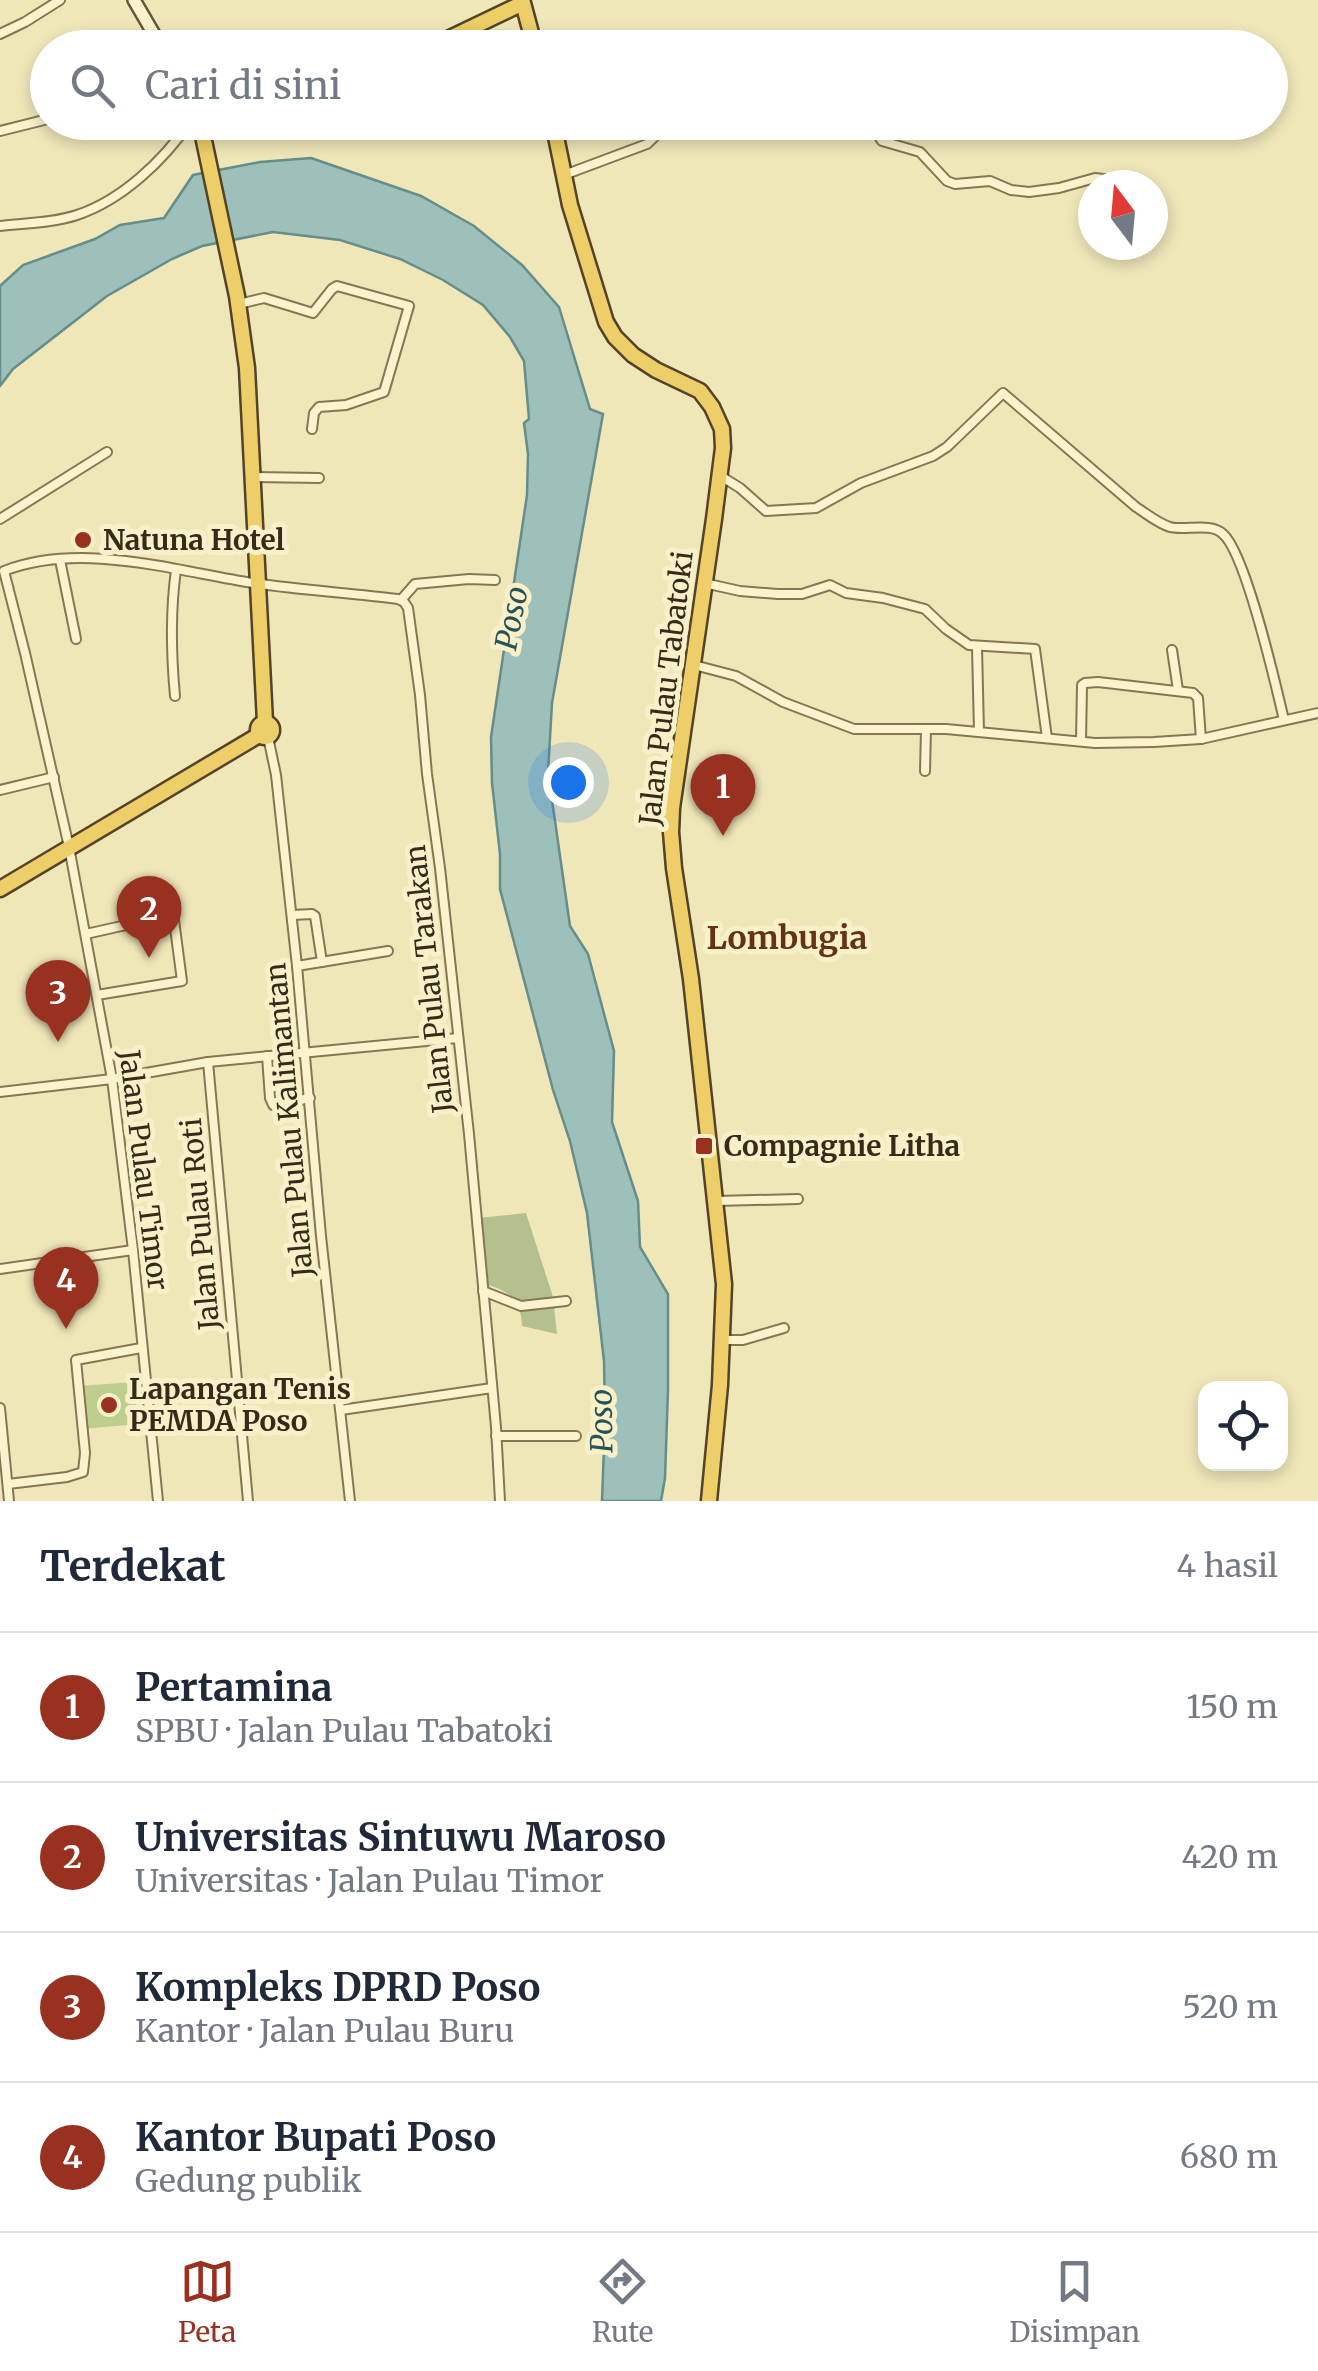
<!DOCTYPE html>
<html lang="id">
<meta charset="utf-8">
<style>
:root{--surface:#fff;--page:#f6f6f7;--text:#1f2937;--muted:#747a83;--line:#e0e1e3;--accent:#993121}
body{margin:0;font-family:Merriweather,serif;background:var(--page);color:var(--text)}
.controls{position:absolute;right:30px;bottom:30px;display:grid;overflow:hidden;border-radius:20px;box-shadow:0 5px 15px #0003}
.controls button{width:90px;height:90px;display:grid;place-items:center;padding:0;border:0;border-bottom:2px solid var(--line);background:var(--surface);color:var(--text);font:50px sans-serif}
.compass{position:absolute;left:1078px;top:170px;width:90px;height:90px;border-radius:50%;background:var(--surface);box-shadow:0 5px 15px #0003;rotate:344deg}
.you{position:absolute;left:568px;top:782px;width:35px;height:35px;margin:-25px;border:8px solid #fff;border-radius:50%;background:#1a73e8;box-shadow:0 0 0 15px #1a73e833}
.badge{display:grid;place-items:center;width:65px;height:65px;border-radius:50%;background:var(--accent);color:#fff;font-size:32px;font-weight:700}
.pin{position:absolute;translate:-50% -82px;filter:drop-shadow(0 2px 5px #0008)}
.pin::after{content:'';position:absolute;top:52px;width:35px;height:30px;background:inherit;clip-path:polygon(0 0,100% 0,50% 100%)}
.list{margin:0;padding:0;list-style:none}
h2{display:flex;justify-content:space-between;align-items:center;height:130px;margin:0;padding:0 40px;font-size:42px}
h2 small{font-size:32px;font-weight:400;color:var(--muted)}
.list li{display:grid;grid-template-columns:65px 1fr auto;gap:30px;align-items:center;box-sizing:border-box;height:150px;padding:0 40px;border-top:2px solid var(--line)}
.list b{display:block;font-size:38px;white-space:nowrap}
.list p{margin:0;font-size:32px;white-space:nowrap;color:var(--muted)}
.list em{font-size:32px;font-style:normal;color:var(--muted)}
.icon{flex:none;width:55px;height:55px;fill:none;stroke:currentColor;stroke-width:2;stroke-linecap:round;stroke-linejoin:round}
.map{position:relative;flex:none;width:1318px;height:1501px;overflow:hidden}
.search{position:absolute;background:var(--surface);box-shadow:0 5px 15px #0003;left:30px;right:30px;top:30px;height:110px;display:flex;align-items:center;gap:25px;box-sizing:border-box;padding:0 35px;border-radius:55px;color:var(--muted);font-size:38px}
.sheet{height:730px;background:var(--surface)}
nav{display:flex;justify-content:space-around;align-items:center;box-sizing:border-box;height:140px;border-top:2px solid var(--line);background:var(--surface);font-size:28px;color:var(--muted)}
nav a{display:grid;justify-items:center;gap:5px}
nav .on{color:var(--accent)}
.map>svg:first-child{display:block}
.green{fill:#bdce8e}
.cemetery{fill:#b4c18e}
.water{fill:#9ec0bb;stroke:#668d89;stroke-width:2.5}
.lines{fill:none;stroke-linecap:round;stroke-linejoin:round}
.minor-casing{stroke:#877653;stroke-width:12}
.secondary-casing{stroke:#685737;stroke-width:16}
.trunk-casing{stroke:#544329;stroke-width:19}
.minor{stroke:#fbf3cd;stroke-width:8}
.secondary{stroke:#fbf3cd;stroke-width:11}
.trunk{stroke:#eece68;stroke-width:14}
.poi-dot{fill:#993121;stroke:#f7f0c9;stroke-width:4}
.labels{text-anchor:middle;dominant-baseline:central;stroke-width:10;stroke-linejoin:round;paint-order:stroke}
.poi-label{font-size:28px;font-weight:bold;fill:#352b19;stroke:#f7f0c9;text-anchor:start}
.street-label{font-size:28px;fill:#352b19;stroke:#f7f0c9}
.water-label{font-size:30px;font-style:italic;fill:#285256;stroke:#f7f0c9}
.quarter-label{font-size:32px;font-weight:bold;fill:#633217;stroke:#f7f0c9}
</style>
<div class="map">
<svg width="1318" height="1501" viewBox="0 0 1318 1501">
<rect width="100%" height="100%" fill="#f0e7b9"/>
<polygon class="green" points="134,1382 138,1424 83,1429 79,1386"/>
<path class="cemetery" d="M526,1213L553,1297L557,1334L522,1326C521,1299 509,1291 485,1284L478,1218Z"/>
<polygon class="water" points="311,158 421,196 474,226 522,265 559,307 590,409 603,414 552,703 548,772 570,926 588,954 614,1051 612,1122 638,1201 640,1247 668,1294 668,1390 665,1478 661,1501 602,1501 605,1419 604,1361 587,1213 570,1141 553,1090 500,889 500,854 492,783 491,737 527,495 528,454 524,423 529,419 524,361 510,337 483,305 443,280 400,259 340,240 273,232 202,246 172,259 107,296 13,369 0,386 0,286 23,265 95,239 120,225 164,218 193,175 260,162"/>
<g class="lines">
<defs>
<g id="minor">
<polyline points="0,34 25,22 60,0"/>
<polyline points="701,48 707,48"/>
<polyline points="870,122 882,141 920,152 947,181 955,184 990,181 1011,190 1029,192 1059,188 1095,178 1129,182"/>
<polyline points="0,131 48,119"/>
<polyline points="564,175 647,144 670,122"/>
<path d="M0,226C25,223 53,223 77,215C122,200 163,161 190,122"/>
<polyline points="239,304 264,298 313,313 332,289 337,286 409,306 384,392 346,405 319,407 314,413 312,429"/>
<path d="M719,475L740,488L766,511L816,508L861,483L933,456L947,447L1003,393L1136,507C1147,514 1157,523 1170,527C1185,531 1211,522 1223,534C1246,554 1276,686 1284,720"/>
<polyline points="253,477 319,478"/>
<polyline points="0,519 107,452"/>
<polyline points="60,560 76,639"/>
<polyline points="704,583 740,591 778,594 802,594 830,585 846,593 883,598 925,609 946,629 969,645 1035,649 1047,738"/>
<polyline points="401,600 415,584 469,579 495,580"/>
<polyline points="977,647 979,732"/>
<polyline points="1172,650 1178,690"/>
<polyline points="694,665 736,676 783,702 854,729 946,729 1095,743 1154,742 1201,739 1318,713"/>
<path d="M175,696C171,653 170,613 176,570"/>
<polyline points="268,737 276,775 297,966 321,1236 350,1501"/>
<polyline points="1081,741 1082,685 1085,683 1098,682 1193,693 1198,698 1201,739"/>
<polyline points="925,771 926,729"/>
<polyline points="0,790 54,777"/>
<polyline points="292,915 312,914 315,916 322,962"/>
<polyline points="86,934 166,916 171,916 174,920 182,981 97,995"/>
<polyline points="297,966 388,951"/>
<polyline points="267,1056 270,1098 273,1105 310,1098"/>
<polyline points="208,1062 248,1501"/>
<polyline points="0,1092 112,1079 208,1062 458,1038"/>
<polyline points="716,1201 798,1199"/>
<polyline points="0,1269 133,1250"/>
<polyline points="483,1291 521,1306 566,1301"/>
<polyline points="722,1340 743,1340 784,1328"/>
<polyline points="0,1408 9,1501"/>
<polyline points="341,1410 492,1388"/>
<polyline points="496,1436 576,1436"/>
<polyline points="8,1484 67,1477 83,1472 85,1453 76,1360 141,1348"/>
<path d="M158,1501L133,1250L112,1079L69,847L25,653L4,571C81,541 175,571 253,583C301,590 350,593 398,599L404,602L408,608L420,695L427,774L440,868L469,1134L496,1427L500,1501"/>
</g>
<polyline id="secondary" points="134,0 162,48"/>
<g id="trunk">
<polyline points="429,48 523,3 535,48"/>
<polyline points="200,122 237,296 247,368 265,722"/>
<polyline points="553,122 570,205 606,322 615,337 633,355 656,370 700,391 712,407 722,429 723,448 714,519 672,808 671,832 674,868 691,979 724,1284 720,1385 709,1501"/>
<circle cx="265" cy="730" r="7"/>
<polyline points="0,889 259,735"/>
</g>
</defs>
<use href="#minor" class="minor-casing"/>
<use href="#secondary" class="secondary-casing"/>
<use href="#trunk" class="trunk-casing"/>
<use href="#minor" class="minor"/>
<use href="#secondary" class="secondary"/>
<use href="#trunk" class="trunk"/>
</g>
<g class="poi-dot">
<circle cx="83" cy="540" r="10"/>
<rect x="694" y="1136" width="20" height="20" rx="5"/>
<circle cx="109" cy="1405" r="10"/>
</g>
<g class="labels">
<g class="poi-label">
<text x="103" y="540">Natuna Hotel</text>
<text x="724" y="1146">Compagnie Litha</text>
<text x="129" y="1389">Lapangan Tenis<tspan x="129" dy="32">PEMDA Poso</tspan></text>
</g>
<g class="street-label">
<text transform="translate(666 688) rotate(-83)">Jalan Pulau Tabatoki</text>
<text transform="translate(429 979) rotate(-96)">Jalan Pulau Tarakan</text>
<text transform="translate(289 1120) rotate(-95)">Jalan Pulau Kalimantan</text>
<text transform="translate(144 1170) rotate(83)">Jalan Pulau Timor</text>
<text transform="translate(200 1224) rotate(-95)">Jalan Pulau Roti</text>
</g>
<g class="water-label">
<text transform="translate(511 618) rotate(-79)">Poso</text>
<text transform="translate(601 1421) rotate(-91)">Poso</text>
</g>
<g class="quarter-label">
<text x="787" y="938">Lombugia</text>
</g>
</g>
</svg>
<div class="controls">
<button><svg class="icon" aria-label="locate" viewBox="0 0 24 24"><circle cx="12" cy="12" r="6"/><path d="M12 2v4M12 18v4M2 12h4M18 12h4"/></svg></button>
</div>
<svg class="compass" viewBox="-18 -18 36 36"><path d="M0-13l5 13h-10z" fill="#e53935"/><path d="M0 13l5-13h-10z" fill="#747a83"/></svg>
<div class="you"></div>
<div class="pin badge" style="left:723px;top:836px">1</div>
<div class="pin badge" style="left:149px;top:958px">2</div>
<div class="pin badge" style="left:58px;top:1042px">3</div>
<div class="pin badge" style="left:66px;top:1329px">4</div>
<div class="search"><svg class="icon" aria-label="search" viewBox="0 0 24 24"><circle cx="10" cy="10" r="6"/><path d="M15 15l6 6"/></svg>Cari di sini</div>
</div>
<section class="sheet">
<h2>Terdekat<small>4 hasil</small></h2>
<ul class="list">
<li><span class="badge">1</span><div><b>Pertamina</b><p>SPBU · Jalan Pulau Tabatoki</p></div><em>150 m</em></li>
<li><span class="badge">2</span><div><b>Universitas Sintuwu Maroso</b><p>Universitas · Jalan Pulau Timor</p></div><em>420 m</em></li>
<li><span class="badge">3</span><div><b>Kompleks DPRD Poso</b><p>Kantor · Jalan Pulau Buru</p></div><em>520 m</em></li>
<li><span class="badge">4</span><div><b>Kantor Bupati Poso</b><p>Gedung publik</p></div><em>680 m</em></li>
</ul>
</section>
<nav>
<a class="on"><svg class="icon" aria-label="map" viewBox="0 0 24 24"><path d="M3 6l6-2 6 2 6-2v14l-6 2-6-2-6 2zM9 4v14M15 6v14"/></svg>Peta</a>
<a><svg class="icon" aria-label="directions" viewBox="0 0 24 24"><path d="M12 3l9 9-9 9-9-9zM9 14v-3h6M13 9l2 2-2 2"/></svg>Rute</a>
<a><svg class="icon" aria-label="saved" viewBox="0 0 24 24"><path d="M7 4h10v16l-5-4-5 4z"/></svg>Disimpan</a>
</nav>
